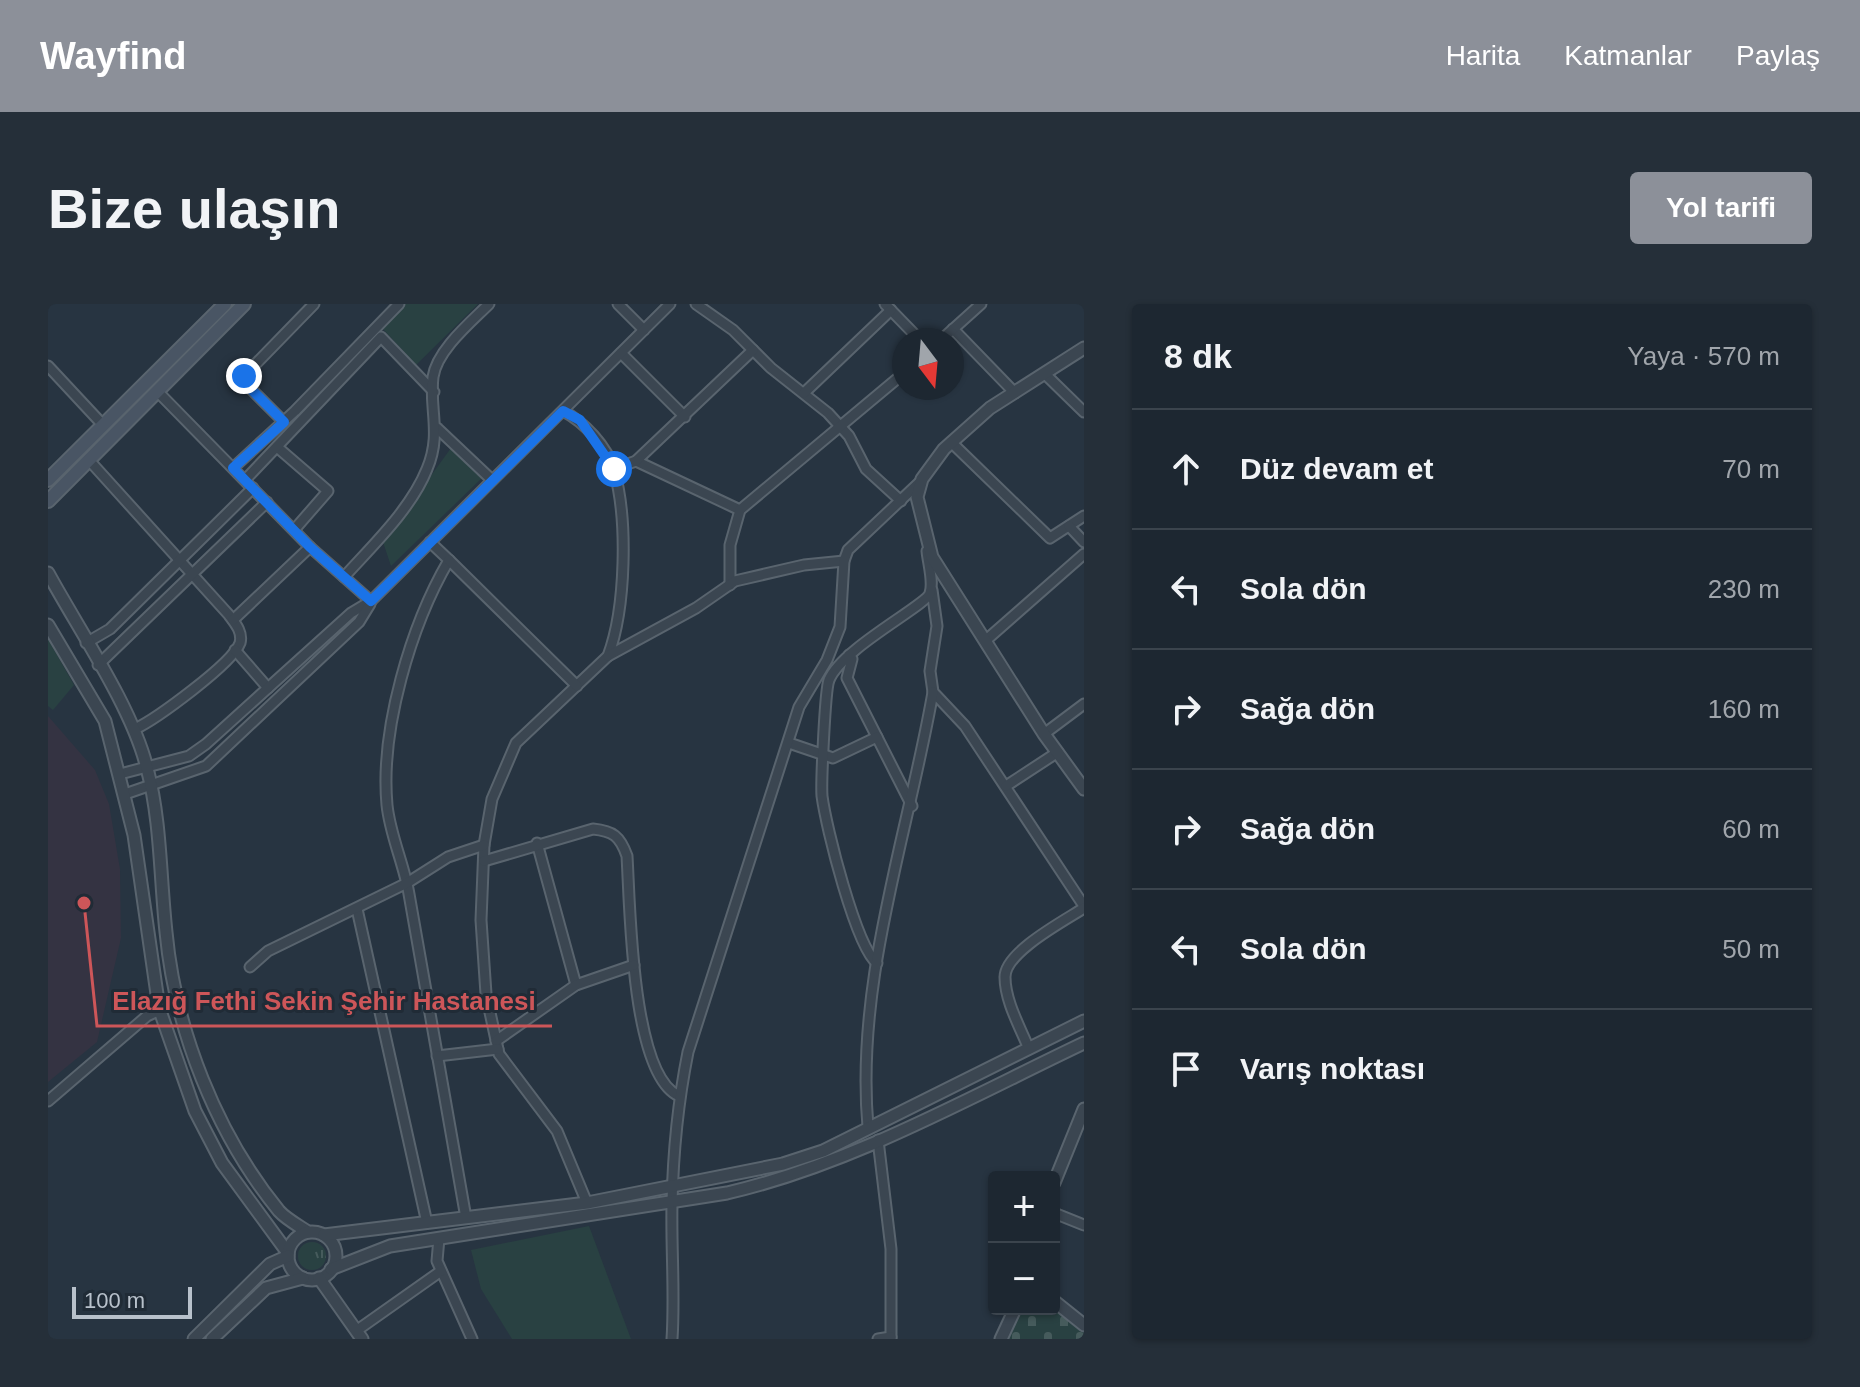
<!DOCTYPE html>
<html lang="tr">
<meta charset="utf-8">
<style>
:root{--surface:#1d2731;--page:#252f39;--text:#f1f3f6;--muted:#a0a5ab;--line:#3b444d;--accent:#8c9099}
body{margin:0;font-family:Helvetica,sans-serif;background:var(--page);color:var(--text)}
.controls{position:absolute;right:24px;bottom:24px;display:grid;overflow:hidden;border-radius:8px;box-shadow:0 2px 6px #0004}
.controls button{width:72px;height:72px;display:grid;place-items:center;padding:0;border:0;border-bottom:2px solid var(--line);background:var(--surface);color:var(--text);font:40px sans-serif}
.compass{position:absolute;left:844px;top:24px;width:72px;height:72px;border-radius:50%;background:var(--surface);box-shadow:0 2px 6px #0004;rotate:164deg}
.scale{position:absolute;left:24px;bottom:20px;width:120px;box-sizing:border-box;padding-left:8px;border:4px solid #b8c1cb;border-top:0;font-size:22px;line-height:28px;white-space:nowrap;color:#b8c1cb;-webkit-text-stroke:6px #202b36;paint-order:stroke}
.stop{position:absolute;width:24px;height:24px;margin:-18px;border:6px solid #1a73e8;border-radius:50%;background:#fff}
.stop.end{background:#1a73e8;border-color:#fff;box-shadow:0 2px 8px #0008}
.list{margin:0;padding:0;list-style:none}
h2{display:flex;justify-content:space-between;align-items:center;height:104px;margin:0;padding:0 32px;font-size:34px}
h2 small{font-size:26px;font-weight:400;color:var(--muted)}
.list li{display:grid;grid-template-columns:52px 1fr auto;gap:24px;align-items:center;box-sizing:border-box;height:120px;padding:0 32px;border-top:2px solid var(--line)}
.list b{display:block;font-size:30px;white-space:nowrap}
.list em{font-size:26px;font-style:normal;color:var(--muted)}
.icon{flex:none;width:44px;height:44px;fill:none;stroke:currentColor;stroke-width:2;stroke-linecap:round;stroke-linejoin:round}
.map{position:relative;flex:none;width:1036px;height:1035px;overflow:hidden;border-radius:8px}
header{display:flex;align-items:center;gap:48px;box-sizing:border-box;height:112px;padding:0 40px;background:var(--accent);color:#fff}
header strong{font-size:38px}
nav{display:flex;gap:44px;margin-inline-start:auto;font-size:28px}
.intro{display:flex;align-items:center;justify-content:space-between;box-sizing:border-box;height:192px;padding:0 48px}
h1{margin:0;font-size:56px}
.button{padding:20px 36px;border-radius:8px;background:var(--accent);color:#fff;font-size:28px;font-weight:700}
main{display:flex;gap:48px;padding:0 48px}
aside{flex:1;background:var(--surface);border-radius:8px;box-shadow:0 2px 6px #0004}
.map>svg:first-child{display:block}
.medical{fill:#343342}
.grass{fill:url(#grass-tufts)}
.cemetery{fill:url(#cemetery-stones)}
.park{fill:#294142}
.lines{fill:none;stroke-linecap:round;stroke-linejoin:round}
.minor-casing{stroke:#59646e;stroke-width:13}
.tertiary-casing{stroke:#59646e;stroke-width:15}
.secondary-casing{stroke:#59646e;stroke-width:16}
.minor{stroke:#3b4651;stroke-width:9}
.tertiary{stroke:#3b4651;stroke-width:11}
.secondary{stroke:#495564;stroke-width:12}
.route{stroke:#1a73e8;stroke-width:10}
.leader{fill:none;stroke:#cd5659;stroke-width:3}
.callout-dot{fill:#cd5659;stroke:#202b36;stroke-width:3}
.callout-label{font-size:26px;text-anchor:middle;font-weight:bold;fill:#cd5659;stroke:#202b36;stroke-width:6;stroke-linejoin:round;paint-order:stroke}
</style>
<header>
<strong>Wayfind</strong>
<nav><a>Harita</a><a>Katmanlar</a><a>Paylaş</a></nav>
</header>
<div class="intro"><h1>Bize ulaşın</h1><a class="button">Yol tarifi</a></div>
<main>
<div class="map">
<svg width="1036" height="1035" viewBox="0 0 1036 1035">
<defs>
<pattern id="grass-tufts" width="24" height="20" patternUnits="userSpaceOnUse" patternTransform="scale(2)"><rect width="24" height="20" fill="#294142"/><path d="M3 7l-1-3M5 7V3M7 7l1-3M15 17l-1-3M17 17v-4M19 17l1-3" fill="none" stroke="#465b5c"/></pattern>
<pattern id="cemetery-stones" width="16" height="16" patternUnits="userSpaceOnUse" patternTransform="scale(2)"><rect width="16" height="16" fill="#294142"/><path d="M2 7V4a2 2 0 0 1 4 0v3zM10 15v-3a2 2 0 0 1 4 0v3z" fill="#465b5c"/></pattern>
</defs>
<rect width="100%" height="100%" fill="#273441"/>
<polygon class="medical" points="0,412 47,466 61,500 72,565 73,634 49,738 0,778"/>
<circle class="grass" cx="264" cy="952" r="14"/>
<polygon class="cemetery" points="1006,1004 1036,1028 1036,1035 959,1035 976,1005"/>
<g class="park">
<polygon points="357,0 430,0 368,61 335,25"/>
<polygon points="403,144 434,174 343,262 335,238"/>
<polygon points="0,335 26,381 5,406 0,402"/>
<polygon points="541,922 583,1035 464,1035 433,985 423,946"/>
</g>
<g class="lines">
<defs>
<g id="minor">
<polyline points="570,0 596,26"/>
<polyline points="648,0 685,26 723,64 780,109 801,132 818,165 853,197"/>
<polyline points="837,0 872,36"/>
<polyline points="905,25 967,89"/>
<polyline points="893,36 933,0"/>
<polyline points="573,49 637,113"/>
<polyline points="0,62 55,121"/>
<polyline points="998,71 1036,108"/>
<polyline points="109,87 262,243 323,297"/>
<polyline points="756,89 843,6"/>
<path d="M515,107C536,118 559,142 566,166C580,215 578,304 560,352L468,439L444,495L436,541L433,616L438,690L451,750L509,827L539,899"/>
<polyline points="236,118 195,77 196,72 266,0"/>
<polyline points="389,124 444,176"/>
<polyline points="903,138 1002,234 1036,212"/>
<polyline points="229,143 280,187 246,226"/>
<path d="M40,155L181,311C187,319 195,328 192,339C184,360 108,415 87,425"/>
<polyline points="588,157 692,206"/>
<polyline points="185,164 247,107 351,0"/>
<polyline points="566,165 588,157 705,46"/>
<polyline points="197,176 333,33 386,88"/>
<polyline points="1021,222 1036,238"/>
<path d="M382,238L401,256C363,321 332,425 339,501C342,531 356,560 361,590C380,698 399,806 418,914"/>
<polyline points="401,256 529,382"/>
<path d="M296,273C325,241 363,205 379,165C394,130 381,105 385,73C389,46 423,18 441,0"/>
<polyline points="682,281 682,241 692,206 856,69"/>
<polyline points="884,286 889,322 882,367 885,388 917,422 1036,602"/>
<polyline points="185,316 262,243"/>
<polyline points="937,337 1036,250"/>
<polyline points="38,339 62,325 205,184"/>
<polyline points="187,346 220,384"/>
<polyline points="801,351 804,355 799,374 864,502"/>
<polyline points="560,352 648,304 687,277 756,261 796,257"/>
<polyline points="50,361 219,198"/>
<polyline points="996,430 1036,400"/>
<polyline points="741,439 785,454 829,433"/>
<polyline points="72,470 141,452 158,440 303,309 323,297 622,0"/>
<polyline points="958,482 1010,448"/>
<polyline points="77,490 158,462 311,318 322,300"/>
<polyline points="489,539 528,681"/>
<path d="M436,557L545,525C565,527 572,532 579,552C582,600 583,771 631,792"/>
<polyline points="309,605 379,919"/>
<path d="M829,659C808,643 778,523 774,492C773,479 777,386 781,376C794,344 879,301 882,289C886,278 880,259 879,247"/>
<polyline points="202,663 220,647 359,579 400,553 436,541"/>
<polyline points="448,737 528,681 586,661"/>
<path d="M981,745C972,723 957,697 957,673C957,648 1016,617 1036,604"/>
<polyline points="389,752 450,745"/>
<polyline points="0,797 99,712 131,697"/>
<path d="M820,823C807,677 860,531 885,388"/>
<polyline points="830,836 843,945 843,1035"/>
<polyline points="1006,909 1036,921"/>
<polyline points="391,934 389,957 424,1035"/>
<polyline points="308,1027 393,967"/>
<path d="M624,1035C627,990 623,945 624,900C625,849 630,798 640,748L751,403L779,356L792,323L796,257L800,246L873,177"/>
<polyline points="830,1035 843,1033"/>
</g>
<g id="tertiary">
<polyline points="1036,44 942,104 896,145 874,175 869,193 884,253 996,430 1036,485"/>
<path d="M0,269C31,326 84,403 99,464C113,517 112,573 118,628C127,725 168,830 231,907C238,915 251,922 260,928"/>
<polyline points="0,321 57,417 86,531 111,704 147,807 174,859 240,949"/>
<polyline points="1006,879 1036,805"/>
<circle cx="264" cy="952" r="24"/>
<polyline points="276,931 539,899 735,860 775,847 1036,717"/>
<path d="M283,965L342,942L679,889C804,860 920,794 1036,739"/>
<polyline points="271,974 314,1035"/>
<polyline points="1006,997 1036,1021"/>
<polyline points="146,1035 222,960 240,952"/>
<polyline points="164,1035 218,984 255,974"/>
<polyline points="953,1035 967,1005"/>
</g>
<g id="secondary">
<polyline points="0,176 177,0"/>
<polyline points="0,197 196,0"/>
</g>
</defs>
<use href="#minor" class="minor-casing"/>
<use href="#tertiary" class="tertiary-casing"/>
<use href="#secondary" class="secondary-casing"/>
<use href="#minor" class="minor"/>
<use href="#tertiary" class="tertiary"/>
<use href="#secondary" class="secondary"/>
</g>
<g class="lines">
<polyline class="route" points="196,72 195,77 236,118 185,164 262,243 323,297 515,107 532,116 566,165"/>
</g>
<path class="leader" d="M36 599L49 722H504"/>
<circle class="callout-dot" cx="36" cy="599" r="8"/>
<g class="callout-label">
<text x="276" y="706">Elazığ Fethi Sekin Şehir Hastanesi</text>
</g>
</svg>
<div class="controls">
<button>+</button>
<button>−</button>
</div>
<svg class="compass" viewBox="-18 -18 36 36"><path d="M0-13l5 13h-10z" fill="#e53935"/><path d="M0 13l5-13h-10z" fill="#a0a5ab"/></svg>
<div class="scale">100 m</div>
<div class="stop" style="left:566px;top:165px"></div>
<div class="stop end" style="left:196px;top:72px"></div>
</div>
<aside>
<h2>8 dk<small>Yaya · 570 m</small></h2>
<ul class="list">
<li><svg class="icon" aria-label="ahead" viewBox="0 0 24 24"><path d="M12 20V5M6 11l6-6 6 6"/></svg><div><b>Düz devam et</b></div><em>70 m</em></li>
<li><svg class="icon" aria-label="left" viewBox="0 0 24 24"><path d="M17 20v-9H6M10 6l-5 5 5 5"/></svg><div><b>Sola dön</b></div><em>230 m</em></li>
<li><svg class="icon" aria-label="right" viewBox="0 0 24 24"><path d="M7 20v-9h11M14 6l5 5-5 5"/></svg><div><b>Sağa dön</b></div><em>160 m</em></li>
<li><svg class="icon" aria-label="right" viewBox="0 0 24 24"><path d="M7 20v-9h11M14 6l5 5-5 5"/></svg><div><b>Sağa dön</b></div><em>60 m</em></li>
<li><svg class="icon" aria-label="left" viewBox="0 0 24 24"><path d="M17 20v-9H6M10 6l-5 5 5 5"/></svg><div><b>Sola dön</b></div><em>50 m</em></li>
<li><svg class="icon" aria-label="arrive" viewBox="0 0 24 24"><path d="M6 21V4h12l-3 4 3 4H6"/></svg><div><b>Varış noktası</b></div></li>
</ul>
</aside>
</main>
